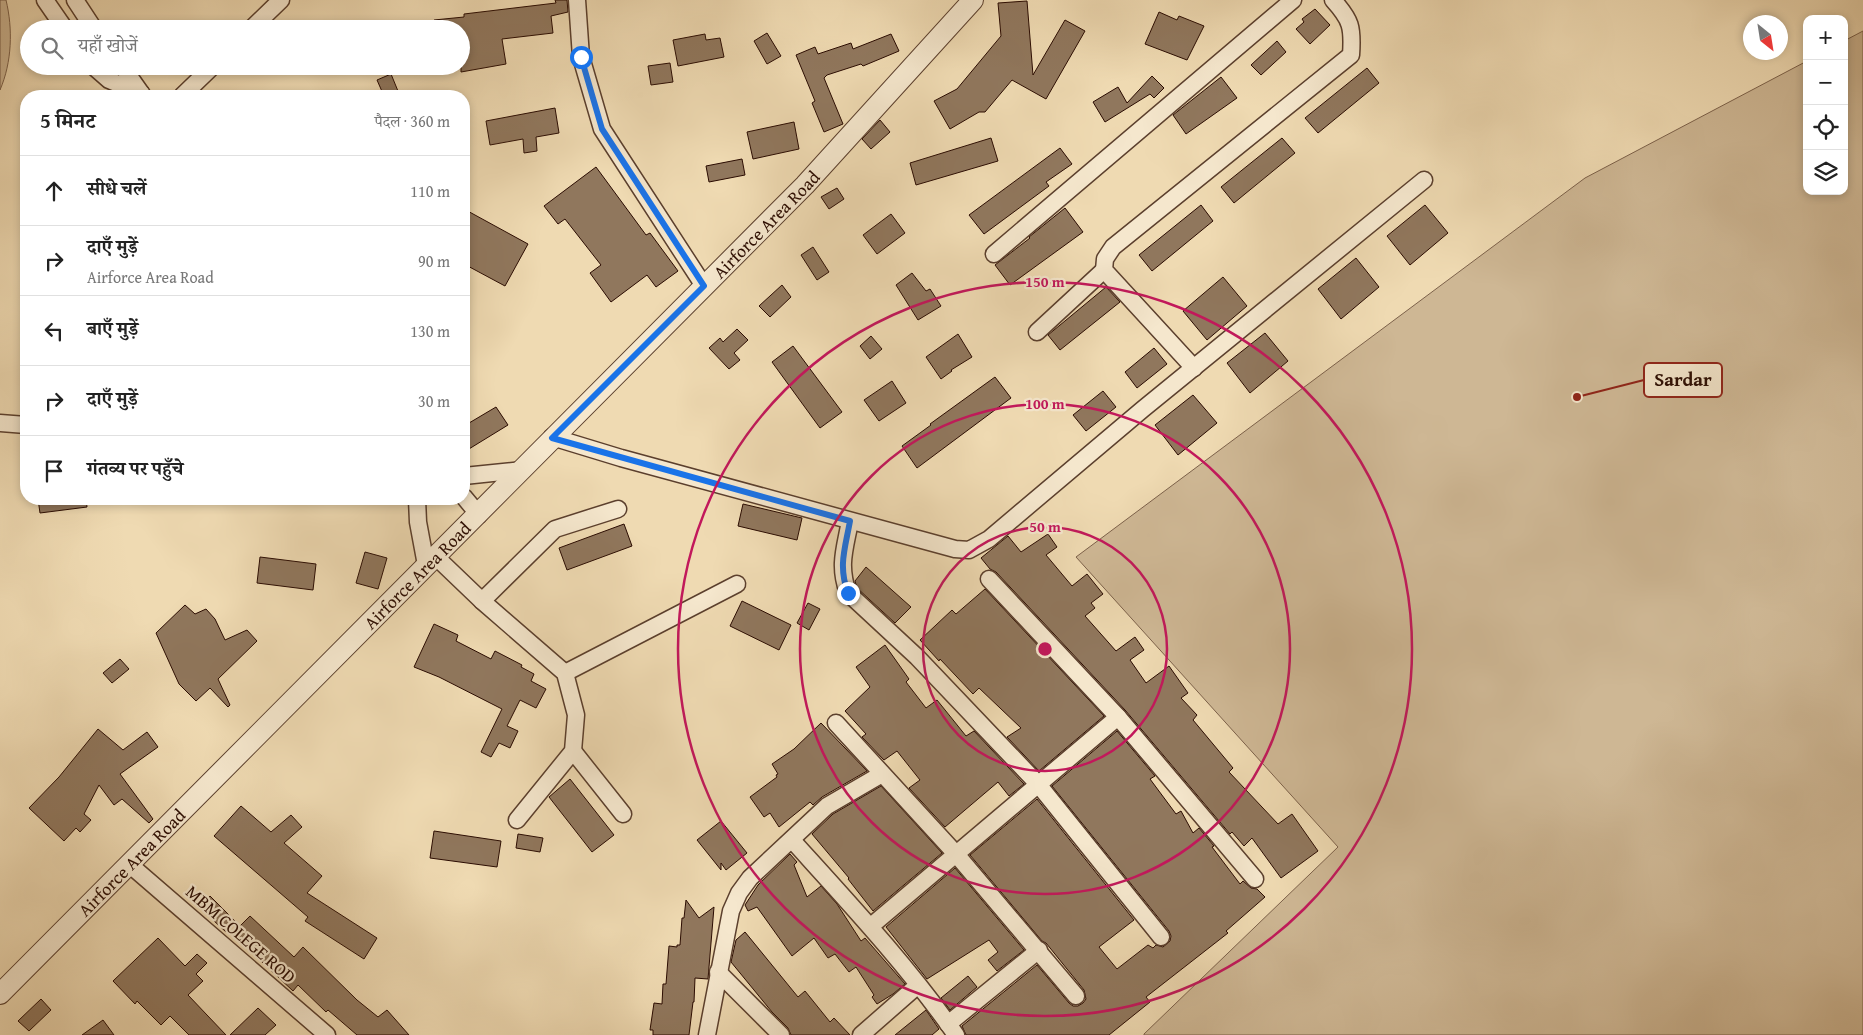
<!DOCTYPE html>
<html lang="hi">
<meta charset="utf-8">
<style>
:root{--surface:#fff;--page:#f6f6f6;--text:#222;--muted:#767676;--line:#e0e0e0}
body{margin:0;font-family:"Gentium Book Plus","Noto Serif Devanagari",serif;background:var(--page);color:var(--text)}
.controls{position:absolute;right:15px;top:15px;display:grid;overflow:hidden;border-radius:10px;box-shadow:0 2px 8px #0003}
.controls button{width:45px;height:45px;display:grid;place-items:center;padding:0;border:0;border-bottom:1px solid var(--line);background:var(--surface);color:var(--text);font:25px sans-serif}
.compass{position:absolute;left:1743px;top:15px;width:45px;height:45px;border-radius:50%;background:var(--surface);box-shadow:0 2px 8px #0003;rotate:150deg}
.stop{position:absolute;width:15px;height:15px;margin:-11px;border:4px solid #1a73e8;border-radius:50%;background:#fff}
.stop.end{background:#1a73e8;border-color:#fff;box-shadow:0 1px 5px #0008}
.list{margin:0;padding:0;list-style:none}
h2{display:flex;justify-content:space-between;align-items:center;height:65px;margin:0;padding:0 20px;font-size:21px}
h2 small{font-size:16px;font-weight:400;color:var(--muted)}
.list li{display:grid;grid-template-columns:32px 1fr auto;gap:15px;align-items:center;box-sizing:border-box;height:70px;padding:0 20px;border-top:1px solid var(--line)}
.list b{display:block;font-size:19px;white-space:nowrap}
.list p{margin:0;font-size:16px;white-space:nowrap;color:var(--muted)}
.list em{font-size:16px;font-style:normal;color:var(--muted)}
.icon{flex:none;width:28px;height:28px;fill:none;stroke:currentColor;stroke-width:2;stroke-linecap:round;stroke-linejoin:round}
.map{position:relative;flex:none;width:1863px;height:1035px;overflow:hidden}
.search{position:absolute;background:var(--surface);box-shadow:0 2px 8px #0003;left:20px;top:20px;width:450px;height:55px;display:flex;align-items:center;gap:12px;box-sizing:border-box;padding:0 18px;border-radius:28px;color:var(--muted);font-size:19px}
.panel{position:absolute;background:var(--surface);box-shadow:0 2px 8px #0003;left:20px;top:90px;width:450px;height:415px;border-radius:20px}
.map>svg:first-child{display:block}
.green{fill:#ceb794;stroke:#7c614a}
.building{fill:#90775d;stroke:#2a0b01}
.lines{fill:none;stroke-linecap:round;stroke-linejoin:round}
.minor-casing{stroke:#5b3f2d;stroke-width:19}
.tertiary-casing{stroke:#5b3f2d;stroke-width:22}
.minor{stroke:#f5e7cd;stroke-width:16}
.tertiary{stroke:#f5e7cd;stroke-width:20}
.route{stroke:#1a73e8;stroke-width:6}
.ring{fill:none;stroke:#c2185b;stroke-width:2.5}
.labels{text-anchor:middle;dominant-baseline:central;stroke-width:4.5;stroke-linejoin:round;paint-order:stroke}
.street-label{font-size:18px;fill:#2a0b01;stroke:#f5e7cd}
.centre{fill:#c2185b;stroke:#f5e7cd;stroke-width:2.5}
.ring-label{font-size:15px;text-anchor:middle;font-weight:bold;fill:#c2185b;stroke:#f5e7cd;stroke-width:4.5;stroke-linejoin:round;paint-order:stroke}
.leader{fill:none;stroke:#8f2418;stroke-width:2}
.callout-dot{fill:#8f2418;stroke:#f5e7cd;stroke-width:2}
.callout{fill:#f5e7cd;stroke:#8f2418;stroke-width:2}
.callout-label{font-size:19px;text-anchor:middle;font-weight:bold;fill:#2a0b01}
</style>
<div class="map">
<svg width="1863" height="1035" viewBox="0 0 1863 1035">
<rect width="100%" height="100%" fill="#efdab2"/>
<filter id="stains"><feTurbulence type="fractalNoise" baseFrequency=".004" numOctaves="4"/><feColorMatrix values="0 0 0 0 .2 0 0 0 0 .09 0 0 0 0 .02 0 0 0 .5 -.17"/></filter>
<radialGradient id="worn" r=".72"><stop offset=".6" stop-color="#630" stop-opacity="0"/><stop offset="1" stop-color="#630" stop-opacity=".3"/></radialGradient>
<g class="green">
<path d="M0,0H6C13,29 12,62 0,90Z"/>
<polygon points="1863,31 1863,1035 1144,1035 1144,1034 1338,847 1076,557 1585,178 1807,61 1807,191 1844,191 1844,41"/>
</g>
<g class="building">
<polygon points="555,0 567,0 568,12 551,16 553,33 502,39 506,64 461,72 461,29 435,29 434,20 464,17 464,14 556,3"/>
<polygon points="1027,1 1033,75 1065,20 1085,31 1046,99 1012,80 985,112 979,112 950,129 934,101 957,89 1001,36 998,3"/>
<polygon points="1315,9 1330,25 1310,44 1296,29 1304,22 1302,19"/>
<polygon points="1159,12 1177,20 1179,16 1204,26 1187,60 1145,44"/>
<polygon points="767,33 781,56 767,64 754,41"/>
<polygon points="705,34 706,40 720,38 724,57 678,66 673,40"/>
<polygon points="891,34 899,51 863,66 861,64 827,75 824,78 843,124 824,132 812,103 815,101 796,55 815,47 818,54 851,43 853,49"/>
<polygon points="1277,41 1286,52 1261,75 1251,65"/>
<polygon points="670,63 673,82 651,85 648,66"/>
<polygon points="1367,68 1379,83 1318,133 1305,118"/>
<polygon points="391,74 400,96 384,96 377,80"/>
<polygon points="1152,76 1164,88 1154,98 1150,94 1105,122 1093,102 1118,87 1127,103"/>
<polygon points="1221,77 1237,98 1186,134 1173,115"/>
<polygon points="555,108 559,133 536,137 537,151 524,153 523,139 490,145 486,121"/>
<polygon points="880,120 890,132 871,149 862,139"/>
<polygon points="794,122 799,149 753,159 747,132"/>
<polygon points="991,138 998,161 916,185 910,163"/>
<polygon points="1282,138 1295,153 1234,203 1221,187"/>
<polygon points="1060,148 1072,164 1046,182 1049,186 984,234 969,215"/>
<polygon points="742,159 745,175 709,182 706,166"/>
<polygon points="596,167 646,235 650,233 678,271 656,287 647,275 611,302 590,273 601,265 565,219 558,224 544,206"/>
<polygon points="837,188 844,199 829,209 821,197"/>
<polygon points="1201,205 1213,221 1152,271 1139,255"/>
<polygon points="1425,205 1448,233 1410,265 1387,236"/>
<polygon points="1065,208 1083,232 1010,285 995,265 1030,238 1029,237"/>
<polygon points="464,209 528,244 505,286 464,264"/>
<polygon points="891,214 905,233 877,254 863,235"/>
<polygon points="813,247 829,272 817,280 801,255"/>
<polygon points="1356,258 1379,287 1341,319 1318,289"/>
<polygon points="912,273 926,291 930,289 941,306 918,320 896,285"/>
<polygon points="1223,277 1247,306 1207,340 1183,311"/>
<polygon points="782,285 791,297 770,317 759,306"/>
<polygon points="1106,287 1120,302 1060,350 1048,335"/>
<polygon points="737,329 748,340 734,353 740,360 729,369 709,348 720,338 723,342"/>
<polygon points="1265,333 1288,361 1250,393 1227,363"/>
<polygon points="958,334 972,357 951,370 952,371 941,379 926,357"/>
<polygon points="871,336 882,349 870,359 860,346"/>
<polygon points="793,346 842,412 820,428 772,362"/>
<polygon points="1154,348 1167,364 1137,388 1125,372"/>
<polygon points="995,377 1011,398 917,468 902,446 931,425 930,424"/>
<polygon points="892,381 906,403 879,421 864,400"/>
<polygon points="1103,391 1116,407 1086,431 1073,415"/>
<polygon points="1193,395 1217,423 1178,455 1155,425"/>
<polygon points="496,407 508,425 464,452 464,426"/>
<polygon points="38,499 86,499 87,507 40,513"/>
<polygon points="743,504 802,518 797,540 738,526"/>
<polygon points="624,524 632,546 567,570 559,548"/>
<polygon points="1048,534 1057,547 1046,555 1072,586 1087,574 1103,594 1091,603 1095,608 1085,616 1116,651 1135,637 1144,650 1130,660 1146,683 1169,666 1188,693 1181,698 1197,715 1193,720 1233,768 1229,772 1278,824 1292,814 1318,851 1281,878 1252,838 1244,846 1232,832 1230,834 1125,710 996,572 990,569 981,558 1008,536 1021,552"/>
<polygon points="365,552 387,558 378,589 356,583"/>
<polygon points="260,557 316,564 313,590 257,583"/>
<polygon points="866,567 911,607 895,623 857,588 855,581"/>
<polygon points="985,589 1104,716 1039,771 1007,737 1021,728 979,688 973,694 940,659 939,661 920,640 952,610 956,614"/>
<polygon points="742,601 791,625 779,650 730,626"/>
<polygon points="808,603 820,609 809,630 797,623"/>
<polygon points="185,605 195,614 206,609 215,619 225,640 247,630 257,641 218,679 230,705 228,707 210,688 196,701 179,684 156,633"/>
<polygon points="434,624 458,635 456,641 491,659 495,651 522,665 521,667 534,674 531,681 546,689 536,708 520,700 507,726 518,731 510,748 499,743 491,757 481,752 502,709 439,677 414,667"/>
<polygon points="885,645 909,679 906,682 926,708 937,700 966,736 974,731 1024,784 1009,796 998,782 945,827 909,788 920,780 897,751 884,760 862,737 866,734 845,711 870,687 856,667"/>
<polygon points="120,659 129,669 112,683 103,673"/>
<polygon points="821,723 867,771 822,797 813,805 810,802 779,827 770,813 764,817 750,797 777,777 776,775 778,774 772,764 794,749"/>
<polygon points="98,729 123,750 147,732 158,747 120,774 153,819 149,823 122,799 114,805 99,785 84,814 91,820 80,832 76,828 64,841 29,808 59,777"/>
<polygon points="1117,731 1155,776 1150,779 1176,814 1181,811 1193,833 1199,828 1214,846 1212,847 1240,884 1243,881 1251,888 1257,889 1265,897 1226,931 1228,933 1146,997 1150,1002 1109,1035 966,1035 962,1026 1037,965 1069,1003 1073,1006 1078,1006 1083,1003 1086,999 1084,990 1046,943 1042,941 970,855 1037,799 1134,920 1099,947 1117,969 1148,945 1153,948 1156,945 1163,947 1170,941 1171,936 1169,931 1052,786"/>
<polygon points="570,779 614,835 592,852 549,797"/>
<polygon points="881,786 942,853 873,911 848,879 849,878 812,834 833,814"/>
<polygon points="241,806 271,832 291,815 302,827 284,843 322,876 307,893 377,938 364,959 305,921 308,917 214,836"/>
<polygon points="721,821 747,853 726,870 721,863 721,870 697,840"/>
<polygon points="434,831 501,841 497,867 430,858"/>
<polygon points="518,834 543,838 540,852 516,848"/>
<polygon points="790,854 797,862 794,865 807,897 821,886 837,904 861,941 865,938 905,984 893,994 877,1004 872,997 874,995 856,967 849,972 835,954 828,958 814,938 792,956 757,907 748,911 745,905 758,885"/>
<polygon points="955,868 1024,950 997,971 988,960 998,952 989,940 927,979 886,927"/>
<polygon points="210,896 236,922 226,932 200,908"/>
<polygon points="686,900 699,918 714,907 708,979 695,978 694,1002 693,1002 689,1035 653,1035 653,1030 650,1030 654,1003 662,1004 663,984 666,984 669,946 677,947 677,945 680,945 682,918 684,918"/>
<polygon points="250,916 294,957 303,947 357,1000 378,1017 387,1010 409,1035 357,1035 328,1010 326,1012 298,985 293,991 232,934"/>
<polygon points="745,932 798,997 805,991 830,1022 834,1018 850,1035 791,1035 788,1028 772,1012 731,962 736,940"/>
<polygon points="158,938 185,966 197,954 207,963 196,974 203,981 188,995 226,1035 189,1035 170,1016 161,1025 137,1001 135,1004 113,981"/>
<polygon points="968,976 977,987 950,1010 941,998"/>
<polygon points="41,999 51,1010 29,1031 18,1021"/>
<polygon points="258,1008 276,1025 265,1035 230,1035"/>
<polygon points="926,1010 939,1029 932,1035 895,1035"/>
<polygon points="103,1020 114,1035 82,1035"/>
</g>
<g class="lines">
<defs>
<g id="minor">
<polyline points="45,0 65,29"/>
<polyline points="75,0 94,29"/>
<polyline points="577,0 581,57 602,129 704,286"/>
<polyline points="251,29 281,0"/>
<polyline points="93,66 109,80 142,94"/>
<polyline points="122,66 141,93"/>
<polyline points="182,96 213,66"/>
<polyline points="994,254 1293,0"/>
<polyline points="1037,332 1104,270"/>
<path d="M1194,368L1104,270L1105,259L1113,247L1351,55C1353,27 1351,20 1333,0"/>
<polyline points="0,423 26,425"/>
<polyline points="552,437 621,458 955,549 969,550 989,539 1143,409 1424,180"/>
<polyline points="464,476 523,470"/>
<polyline points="464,497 479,515"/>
<polyline points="417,499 418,522 426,565"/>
<path d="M850,521C845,549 838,565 848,593L917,657L1038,784L1161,937"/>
<polyline points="435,556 482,601 565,673 576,715 573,751 517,820"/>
<polyline points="989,579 1118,717 1255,879"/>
<polyline points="482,601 555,529 618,509"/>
<polyline points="565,673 737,584"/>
<polyline points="836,723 956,854 1076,996"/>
<polyline points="573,751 623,814"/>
<path d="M792,840C849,903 907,965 956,1035"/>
<polyline points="129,864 327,1035"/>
<polyline points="871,926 1118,717"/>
<polyline points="718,972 781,1035"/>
<polyline points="948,1024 1039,950"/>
<polyline points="707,1035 731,911 739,893 750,878 827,806 882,774"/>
<polyline points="861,1035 918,985"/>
</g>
<g id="tertiary">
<path id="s1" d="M0,994L805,185L973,0"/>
</g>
</defs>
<use href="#minor" class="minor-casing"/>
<use href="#tertiary" class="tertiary-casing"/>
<use href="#minor" class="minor"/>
<use href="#tertiary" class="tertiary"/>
</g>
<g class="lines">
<path class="route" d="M581,57L602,129L704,286L552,438L850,521C845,549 838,566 848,593"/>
</g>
<g class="ring">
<circle cx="1045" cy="649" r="122"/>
<circle cx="1045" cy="649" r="245"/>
<circle cx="1045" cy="649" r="367"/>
</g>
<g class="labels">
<g class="street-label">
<text stroke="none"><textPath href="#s1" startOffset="1086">Airforce Area Road</textPath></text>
<text stroke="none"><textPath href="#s1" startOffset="591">Airforce Area Road</textPath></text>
<text stroke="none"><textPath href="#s1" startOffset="186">Airforce Area Road</textPath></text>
<text transform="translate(241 934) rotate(41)">MBM COLEGE ROD</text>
</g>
</g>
<circle cx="1045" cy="649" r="8" class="centre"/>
<g class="ring-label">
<text x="1045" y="287">150 m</text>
<text x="1045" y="409">100 m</text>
<text x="1045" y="532">50 m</text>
</g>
<path class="leader" d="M1577 397L1644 380"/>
<circle class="callout-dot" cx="1577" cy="397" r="5"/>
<rect class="callout" x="1644" y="363" width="78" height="34" rx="5"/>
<g class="callout-label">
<text x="1683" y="386">Sardar</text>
</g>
<rect width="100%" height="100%" filter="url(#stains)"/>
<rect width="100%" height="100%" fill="url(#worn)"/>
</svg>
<div class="controls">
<button>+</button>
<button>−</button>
<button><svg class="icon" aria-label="locate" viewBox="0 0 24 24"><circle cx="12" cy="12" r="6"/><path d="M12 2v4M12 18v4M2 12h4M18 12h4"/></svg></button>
<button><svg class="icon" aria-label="layers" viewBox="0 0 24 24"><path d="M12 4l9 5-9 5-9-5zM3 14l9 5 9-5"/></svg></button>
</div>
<svg class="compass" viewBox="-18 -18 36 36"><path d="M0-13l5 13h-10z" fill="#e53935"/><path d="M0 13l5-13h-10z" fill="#767676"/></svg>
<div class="stop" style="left:581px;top:57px"></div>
<div class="stop end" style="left:848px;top:593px"></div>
<div class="search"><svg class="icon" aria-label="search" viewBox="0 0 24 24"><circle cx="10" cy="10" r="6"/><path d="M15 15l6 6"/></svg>यहाँ खोजें</div>
<section class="panel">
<h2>5 मिनट<small>पैदल · 360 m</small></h2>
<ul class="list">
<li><svg class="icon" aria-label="ahead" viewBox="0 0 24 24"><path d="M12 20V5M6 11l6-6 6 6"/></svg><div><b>सीधे चलें</b></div><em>110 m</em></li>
<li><svg class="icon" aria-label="right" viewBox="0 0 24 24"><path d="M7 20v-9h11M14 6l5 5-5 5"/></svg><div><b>दाएँ मुड़ें</b><p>Airforce Area Road</p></div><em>90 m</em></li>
<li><svg class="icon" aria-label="left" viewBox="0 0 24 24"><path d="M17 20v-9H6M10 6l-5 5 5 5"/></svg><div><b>बाएँ मुड़ें</b></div><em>130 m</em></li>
<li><svg class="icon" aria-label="right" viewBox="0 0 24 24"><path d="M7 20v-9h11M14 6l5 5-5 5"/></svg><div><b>दाएँ मुड़ें</b></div><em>30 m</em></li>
<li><svg class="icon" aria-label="arrive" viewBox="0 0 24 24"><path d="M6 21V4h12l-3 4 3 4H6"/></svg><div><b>गंतव्य पर पहुँचे</b></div></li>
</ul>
</section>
</div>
